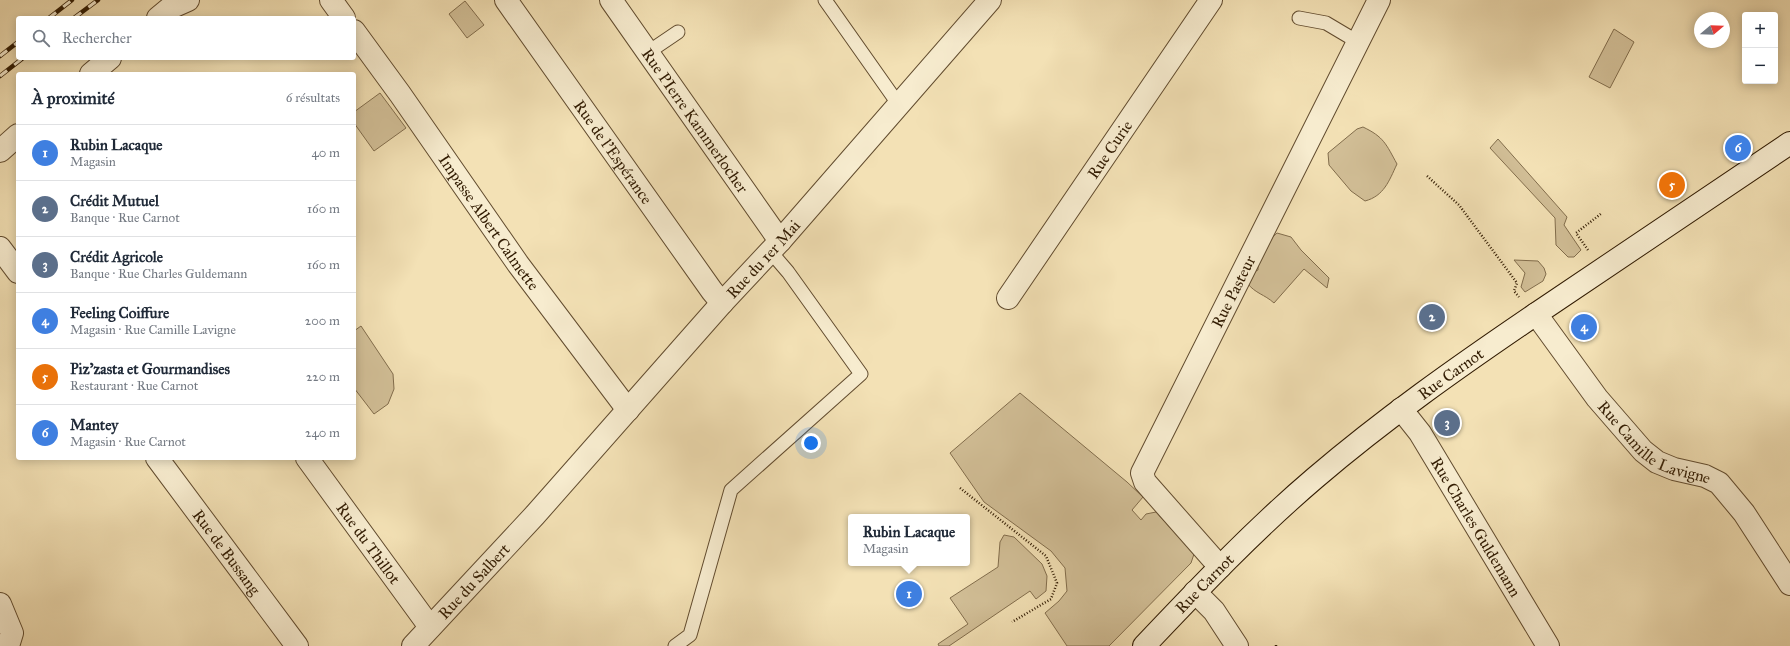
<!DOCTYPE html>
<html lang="fr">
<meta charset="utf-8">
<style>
:root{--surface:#fff;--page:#f6f6f7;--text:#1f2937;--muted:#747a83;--line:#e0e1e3;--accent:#0f766e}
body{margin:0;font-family:"IM FELL Great Primer",serif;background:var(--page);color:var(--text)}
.controls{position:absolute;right:12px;top:12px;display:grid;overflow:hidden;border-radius:4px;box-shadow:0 2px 10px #0003}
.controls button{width:36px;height:36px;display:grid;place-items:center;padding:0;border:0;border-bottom:1px solid var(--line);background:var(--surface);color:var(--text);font:20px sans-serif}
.compass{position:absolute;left:1694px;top:12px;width:36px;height:36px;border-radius:50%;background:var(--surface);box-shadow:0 2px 10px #0003;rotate:71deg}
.you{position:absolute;left:811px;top:443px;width:14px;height:14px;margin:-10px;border:3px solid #fff;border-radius:50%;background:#1a73e8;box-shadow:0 0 0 6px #1a73e833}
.badge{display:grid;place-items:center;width:26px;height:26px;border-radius:50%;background:var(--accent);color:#fff;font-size:13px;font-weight:700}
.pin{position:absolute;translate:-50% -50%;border:2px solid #fff;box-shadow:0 1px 4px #0006}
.popup{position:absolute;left:848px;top:514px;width:122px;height:52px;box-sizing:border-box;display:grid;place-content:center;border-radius:4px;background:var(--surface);filter:drop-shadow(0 1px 3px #0005);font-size:13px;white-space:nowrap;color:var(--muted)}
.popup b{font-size:15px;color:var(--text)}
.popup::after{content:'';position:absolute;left:50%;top:100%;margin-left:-8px;border:8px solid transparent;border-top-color:var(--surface)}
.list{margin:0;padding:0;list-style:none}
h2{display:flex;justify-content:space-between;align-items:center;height:52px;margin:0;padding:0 16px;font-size:17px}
h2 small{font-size:13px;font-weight:400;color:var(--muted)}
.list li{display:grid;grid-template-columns:26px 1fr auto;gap:12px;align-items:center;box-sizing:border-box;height:56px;padding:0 16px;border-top:1px solid var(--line)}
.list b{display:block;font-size:15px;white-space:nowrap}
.list p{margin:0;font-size:13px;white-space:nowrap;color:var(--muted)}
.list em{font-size:13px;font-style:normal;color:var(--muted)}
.icon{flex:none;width:22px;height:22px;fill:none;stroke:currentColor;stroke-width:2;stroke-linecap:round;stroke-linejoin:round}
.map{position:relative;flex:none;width:1790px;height:646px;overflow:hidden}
.search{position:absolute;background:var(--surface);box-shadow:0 2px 10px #0003;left:16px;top:16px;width:340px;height:44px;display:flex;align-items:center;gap:10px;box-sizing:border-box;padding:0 14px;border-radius:4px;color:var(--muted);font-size:15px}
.panel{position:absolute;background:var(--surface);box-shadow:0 2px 10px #0003;left:16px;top:72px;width:340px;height:388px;border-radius:4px}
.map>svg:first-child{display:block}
.green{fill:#d2bf97;stroke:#826d4c}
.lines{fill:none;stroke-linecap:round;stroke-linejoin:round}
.service-casing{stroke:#624c2f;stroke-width:15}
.minor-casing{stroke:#624c2f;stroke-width:24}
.secondary-casing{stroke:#311b02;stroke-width:24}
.path{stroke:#311b02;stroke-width:2.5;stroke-dasharray:1 2;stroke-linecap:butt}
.service{stroke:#f7eccf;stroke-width:13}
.minor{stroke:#f7eccf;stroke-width:22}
.secondary{stroke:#f7eccf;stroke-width:22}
.rail-casing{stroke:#311b02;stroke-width:4.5}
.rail{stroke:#f7eccf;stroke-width:3;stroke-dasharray:9;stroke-linecap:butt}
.labels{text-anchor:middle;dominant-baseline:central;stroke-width:3.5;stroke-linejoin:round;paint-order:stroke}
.street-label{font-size:16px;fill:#311b02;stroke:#f7eccf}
</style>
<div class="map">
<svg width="1790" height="646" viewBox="0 0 1790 646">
<rect width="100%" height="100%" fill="#f3e1b5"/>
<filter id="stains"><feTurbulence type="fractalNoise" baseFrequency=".005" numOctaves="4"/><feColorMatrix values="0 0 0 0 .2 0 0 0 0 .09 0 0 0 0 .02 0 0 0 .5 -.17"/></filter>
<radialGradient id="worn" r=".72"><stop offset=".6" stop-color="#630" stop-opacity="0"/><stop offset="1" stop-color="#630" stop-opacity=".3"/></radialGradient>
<g class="green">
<polygon points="465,1 484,25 467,38 449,14"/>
<polygon points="1614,29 1634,42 1610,88 1589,77"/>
<polygon points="380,93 406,128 374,151 354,123 354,112"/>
<path d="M1363,127C1384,137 1386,144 1397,164C1389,181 1384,196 1365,201L1351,191L1329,165L1328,153L1357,129Z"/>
<polygon points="1498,139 1567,217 1564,225 1581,250 1574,257 1568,257 1556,245 1555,218 1490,148"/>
<path d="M1277,233L1291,237L1301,250L1329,278L1327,288L1304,269L1274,303C1264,294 1256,294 1247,283L1248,275L1258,270C1257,252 1265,244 1277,233Z"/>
<polygon points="1514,260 1538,261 1544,268 1546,274 1543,281 1525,292 1521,287 1525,273"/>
<polygon points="361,326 393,374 394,389 388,404 374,414 354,388 354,331"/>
<polygon points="1020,393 1127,482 1143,497 1132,510 1141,520 1146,514 1156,512 1194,554 1191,563 1109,646 1067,646 1045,613 1059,601 1067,591 1065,568 1051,551 984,502 950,453"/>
<polygon points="1004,535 1014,537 1042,564 1047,576 1046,591 1036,599 1030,591 949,646 939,646 938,644 968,624 950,598 998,567 1000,542"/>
</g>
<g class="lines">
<defs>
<g id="service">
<polyline points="825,0 899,105"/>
<polyline points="1299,18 1326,23 1358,42"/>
<polyline points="647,53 678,32"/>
<polyline points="675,646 690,635 731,490 861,374 788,272 770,251"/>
</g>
<g id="minor">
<polyline points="331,0 344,18"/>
<path id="s1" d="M506,0L712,291L722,303"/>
<path id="s2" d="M611,0L780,241"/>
<polyline points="158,18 170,8 188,0"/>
<path id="s3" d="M354,31L400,94L518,264L628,410"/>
<polyline points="91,74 110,58"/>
<polyline points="0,151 18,135"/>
<polyline points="0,248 18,272"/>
<path id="s4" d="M1008,298L1211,0"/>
<path id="s5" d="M1536,314L1597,398L1643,451L1657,462L1674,469L1705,476L1719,483L1744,513L1790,584"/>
<path id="s6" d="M1401,409L1420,433L1548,646"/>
<path id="s7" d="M157,458L297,646"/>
<path id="s8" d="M307,458L430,627"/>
<path id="s9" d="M1220,567L1145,482L1142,473L1379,0"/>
<polyline points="1195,592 1214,611 1237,646"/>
<polyline points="0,604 12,633 8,646"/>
<path id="s10" d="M413,646L535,515L722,303L780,241L990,0"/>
</g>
<g id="secondary">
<path id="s11" d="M1144,646C1199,588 1254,530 1315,478C1384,419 1458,367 1533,316C1618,258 1704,201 1790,143"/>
</g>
</defs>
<use href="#service" class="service-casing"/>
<use href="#minor" class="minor-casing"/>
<use href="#secondary" class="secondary-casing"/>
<g class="path">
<polyline points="1427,176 1459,205 1517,283 1514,291 1519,297"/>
<polyline points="1588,250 1576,233 1602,213"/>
<polyline points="960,488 1046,556 1057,583 1051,599 1012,622"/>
<polyline points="1276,646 1276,645"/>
</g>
<use href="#service" class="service"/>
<use href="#minor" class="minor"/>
<use href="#secondary" class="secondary"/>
<defs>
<g id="rail">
<polyline points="49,18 72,0"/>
<polyline points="74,18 98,0"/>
<polyline points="0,56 18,42"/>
<polyline points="0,76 23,58"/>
</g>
</defs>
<use href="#rail" class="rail-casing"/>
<use href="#rail" class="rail"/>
</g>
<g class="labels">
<g class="street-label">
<text stroke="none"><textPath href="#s2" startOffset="147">Rue PIerre Kammerlocher</textPath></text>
<text stroke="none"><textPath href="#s4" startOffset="180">Rue Curie</textPath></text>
<text stroke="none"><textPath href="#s1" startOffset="186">Rue de l'Espérance</textPath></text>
<text stroke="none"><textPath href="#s3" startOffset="234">Impasse Albert Calmette</textPath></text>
<text stroke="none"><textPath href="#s10" startOffset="522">Rue du 1er Mai</textPath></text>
<text stroke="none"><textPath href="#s9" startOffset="326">Rue Pasteur</textPath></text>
<text stroke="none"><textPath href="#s11" startOffset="411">Rue Carnot</textPath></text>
<text stroke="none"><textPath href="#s5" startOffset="179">Rue Camille Lavigne</textPath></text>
<text stroke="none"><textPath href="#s6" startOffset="140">Rue Charles Guldemann</textPath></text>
<text stroke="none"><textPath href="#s8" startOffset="105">Rue du Thillot</textPath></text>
<text stroke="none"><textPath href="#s7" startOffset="117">Rue de Bussang</textPath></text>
<text stroke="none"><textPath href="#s10" startOffset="89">Rue du Salbert</textPath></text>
<text stroke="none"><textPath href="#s11" startOffset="87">Rue Carnot</textPath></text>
</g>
</g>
<rect width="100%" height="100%" filter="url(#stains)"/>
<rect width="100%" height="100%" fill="url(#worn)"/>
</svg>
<div class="controls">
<button>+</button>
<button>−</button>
</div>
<svg class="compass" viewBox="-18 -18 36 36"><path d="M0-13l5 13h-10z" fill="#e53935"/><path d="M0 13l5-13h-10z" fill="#747a83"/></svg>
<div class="you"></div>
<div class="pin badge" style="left:909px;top:594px;background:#3f7fe0">1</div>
<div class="popup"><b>Rubin Lacaque</b>Magasin</div>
<div class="pin badge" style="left:1432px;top:317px;background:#5c6f8a">2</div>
<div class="pin badge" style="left:1447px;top:423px;background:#5c6f8a">3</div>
<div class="pin badge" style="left:1584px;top:327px;background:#3f7fe0">4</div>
<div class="pin badge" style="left:1672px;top:185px;background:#e8710a">5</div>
<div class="pin badge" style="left:1738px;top:148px;background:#3f7fe0">6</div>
<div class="search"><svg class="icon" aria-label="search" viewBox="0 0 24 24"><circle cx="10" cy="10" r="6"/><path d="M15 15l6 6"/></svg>Rechercher</div>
<section class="panel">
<h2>À proximité<small>6 résultats</small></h2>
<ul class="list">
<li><span class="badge" style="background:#3f7fe0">1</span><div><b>Rubin Lacaque</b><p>Magasin</p></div><em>40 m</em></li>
<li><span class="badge" style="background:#5c6f8a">2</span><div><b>Crédit Mutuel</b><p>Banque · Rue Carnot</p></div><em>160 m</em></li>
<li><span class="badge" style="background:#5c6f8a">3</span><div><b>Crédit Agricole</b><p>Banque · Rue Charles Guldemann</p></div><em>160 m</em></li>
<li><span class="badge" style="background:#3f7fe0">4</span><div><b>Feeling Coiffure</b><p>Magasin · Rue Camille Lavigne</p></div><em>200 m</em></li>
<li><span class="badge" style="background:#e8710a">5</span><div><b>Piz'zasta et Gourmandises</b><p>Restaurant · Rue Carnot</p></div><em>220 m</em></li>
<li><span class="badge" style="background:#3f7fe0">6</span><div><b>Mantey</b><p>Magasin · Rue Carnot</p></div><em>240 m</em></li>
</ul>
</section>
</div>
